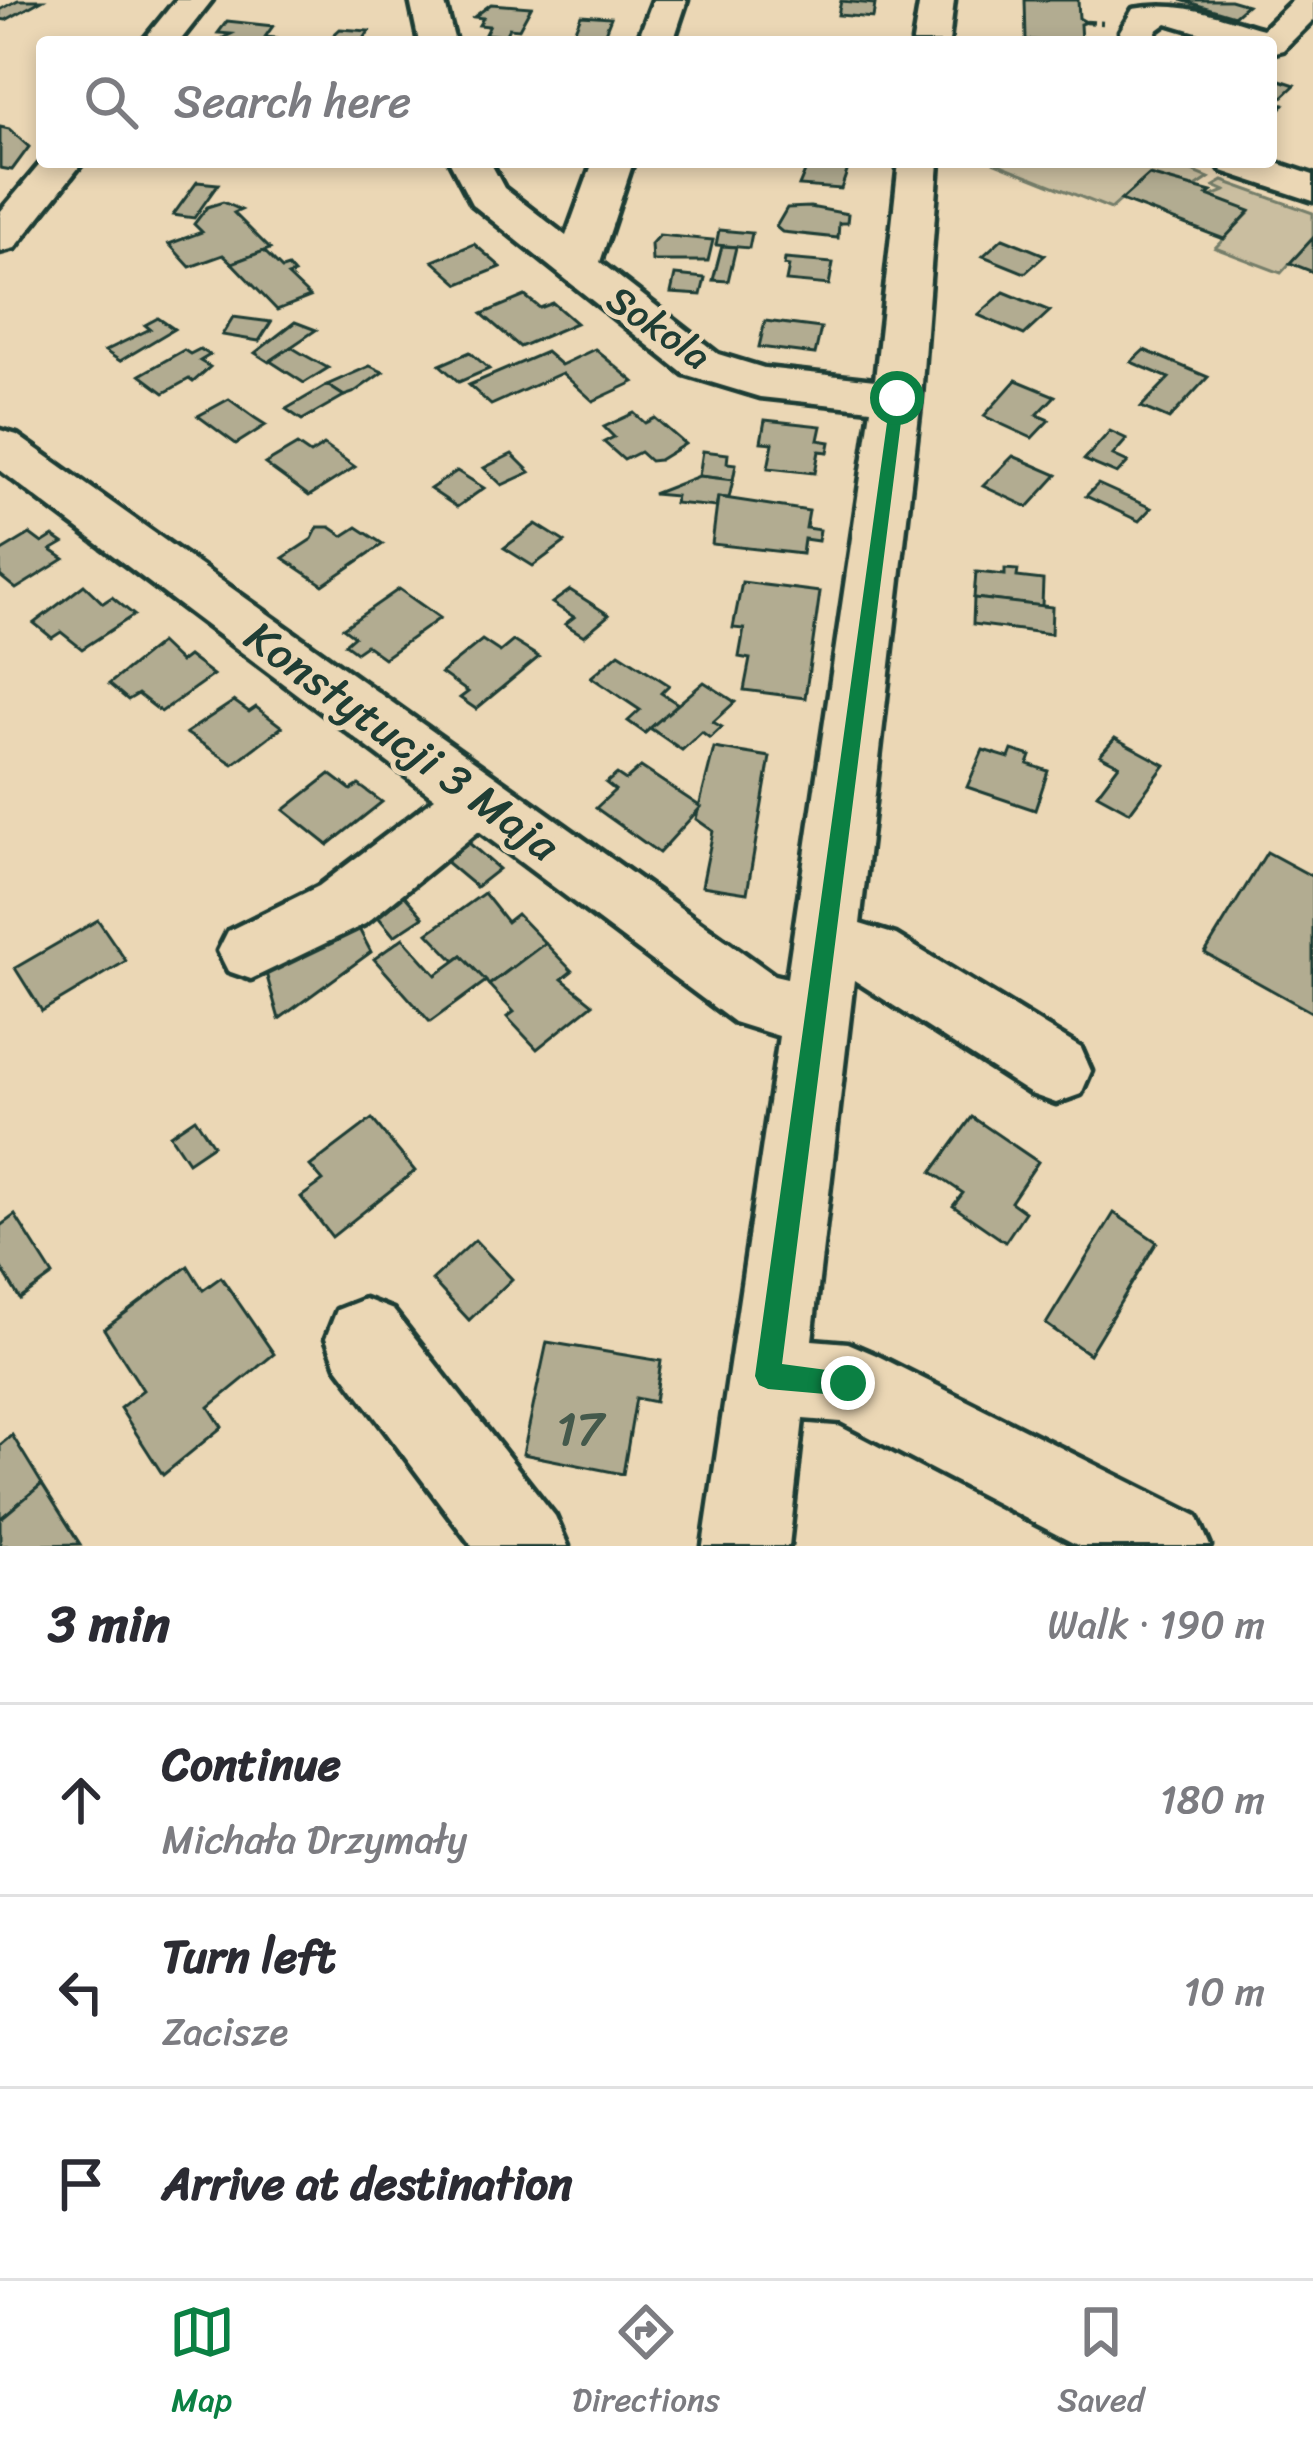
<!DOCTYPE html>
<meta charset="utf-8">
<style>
:root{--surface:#fff;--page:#f7f7f7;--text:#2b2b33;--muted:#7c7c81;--line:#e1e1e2;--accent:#0b8043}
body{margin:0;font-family:Sriracha,sans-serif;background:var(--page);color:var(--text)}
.stop{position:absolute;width:36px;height:36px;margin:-27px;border:9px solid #0b8043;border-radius:50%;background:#fff}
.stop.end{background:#0b8043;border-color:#fff;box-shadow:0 3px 12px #0008}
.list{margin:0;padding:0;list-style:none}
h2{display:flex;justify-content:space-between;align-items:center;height:156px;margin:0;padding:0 48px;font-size:51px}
h2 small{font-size:39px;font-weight:400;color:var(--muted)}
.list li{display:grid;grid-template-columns:78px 1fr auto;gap:36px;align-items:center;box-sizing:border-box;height:192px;padding:0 48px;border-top:3px solid var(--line)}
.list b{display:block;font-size:45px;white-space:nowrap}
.list p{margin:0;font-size:39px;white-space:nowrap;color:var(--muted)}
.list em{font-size:39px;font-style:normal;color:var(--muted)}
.icon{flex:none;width:66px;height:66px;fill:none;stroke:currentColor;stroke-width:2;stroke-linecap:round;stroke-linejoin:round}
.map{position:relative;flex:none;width:1313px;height:1546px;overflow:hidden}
.search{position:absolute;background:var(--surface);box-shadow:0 6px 18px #0003;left:36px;right:36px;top:36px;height:132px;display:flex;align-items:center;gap:30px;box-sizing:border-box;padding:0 42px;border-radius:12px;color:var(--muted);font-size:45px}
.sheet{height:732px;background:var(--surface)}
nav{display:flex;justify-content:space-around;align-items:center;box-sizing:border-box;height:168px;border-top:3px solid var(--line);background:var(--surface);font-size:33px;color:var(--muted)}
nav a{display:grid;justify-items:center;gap:6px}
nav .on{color:var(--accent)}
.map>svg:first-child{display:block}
.green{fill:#cabea0;stroke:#747e6a;stroke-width:3}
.building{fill:#b2ac91;stroke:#1f3d34;stroke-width:3}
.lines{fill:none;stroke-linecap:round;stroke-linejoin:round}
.minor-casing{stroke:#1f3d34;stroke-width:9}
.path{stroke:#1f3d34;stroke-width:4.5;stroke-dasharray:8 6;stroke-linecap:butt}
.minor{fill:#ebd7b5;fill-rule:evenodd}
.route{fill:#0b8043}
.labels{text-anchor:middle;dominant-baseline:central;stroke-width:10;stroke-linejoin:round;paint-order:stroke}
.far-street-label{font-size:39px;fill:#1f3d34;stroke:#ebd7b5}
.street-label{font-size:45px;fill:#1f3d34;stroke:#ebd7b5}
.near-number-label{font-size:48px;fill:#44594b}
</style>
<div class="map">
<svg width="1313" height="1546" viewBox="0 0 1313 1546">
<rect width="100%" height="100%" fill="#ebd7b5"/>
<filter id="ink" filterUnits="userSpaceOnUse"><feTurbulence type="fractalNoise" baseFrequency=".00833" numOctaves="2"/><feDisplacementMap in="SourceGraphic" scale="24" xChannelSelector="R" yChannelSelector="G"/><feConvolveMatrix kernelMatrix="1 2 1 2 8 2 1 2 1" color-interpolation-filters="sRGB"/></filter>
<g filter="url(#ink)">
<g class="green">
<polygon points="993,162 1171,162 1209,178 1191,190 1149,175 1111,209"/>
<polygon points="1223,181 1313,213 1313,238 1281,273 1215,248 1250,212 1210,197 1225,191 1214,186"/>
</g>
<g class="building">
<polygon points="18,0 42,0 6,20 0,19 0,10"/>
<polygon points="1025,0 1078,0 1079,18 1086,22 1080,24 1081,42 1026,40"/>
<polygon points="1181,0 1230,0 1247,5 1234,16"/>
<polygon points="841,1 875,4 873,18 838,15"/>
<polygon points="491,4 531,7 519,29 509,28 505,36 485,34 489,26 479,25 483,18 474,17"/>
<polygon points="581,15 611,17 604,35 574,32"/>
<polygon points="227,21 273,26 265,37 276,38 273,42 225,42 221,39 231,34 218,33"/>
<polygon points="340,29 369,31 362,42 326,42"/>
<polygon points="1271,77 1295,85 1277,102 1284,104 1279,110 1271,108"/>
<polygon points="0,127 9,129 29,147 12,170 0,168"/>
<polygon points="809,162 850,163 841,189 799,186"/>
<polygon points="1149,175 1211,192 1207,195 1250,211 1224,239 1121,200"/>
<polygon points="197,182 218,184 194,218 173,215"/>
<polygon points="223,202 241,210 234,213 270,249 232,263 223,255 190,267 169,244 202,232 194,224 207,207"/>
<polygon points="787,208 810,207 848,214 847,223 839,223 838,238 782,232 776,227"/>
<polygon points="719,230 752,233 749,248 716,245"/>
<polygon points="659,235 713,240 708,261 652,261 651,244"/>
<polygon points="1003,238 1045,255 1025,273 983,256"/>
<polygon points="1313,238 1313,272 1290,263"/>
<polygon points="474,244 501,267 459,284 433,261"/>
<polygon points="722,246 736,247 728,281 713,280"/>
<polygon points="264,251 282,269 288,267 294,274 288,276 310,297 277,310 232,263"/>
<polygon points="785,259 833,263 829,285 786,281 789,266 784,265"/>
<polygon points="675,275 705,278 701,295 671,293"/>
<polygon points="1004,292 1050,311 1024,335 978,315"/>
<polygon points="525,296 540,308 553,303 576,323 520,347 482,314"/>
<polygon points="233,317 271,322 259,341 222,335"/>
<polygon points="158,318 174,329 120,361 105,351 150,329 145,325"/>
<polygon points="765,321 821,328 815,354 759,347"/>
<polygon points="295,322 316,330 269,362 255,353"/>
<polygon points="291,347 301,353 328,368 304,383 270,361"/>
<polygon points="200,349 210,355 200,361 210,367 193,382 189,379 164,393 140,375 184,350 190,354"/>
<polygon points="595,349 634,382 593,401 562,373 491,405 469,385 546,352 561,365"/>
<polygon points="1144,350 1208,377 1169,419 1141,407 1169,378 1131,362"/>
<polygon points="470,352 489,369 459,382 440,365"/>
<polygon points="370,366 383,372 353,393 344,396 327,385"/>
<polygon points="1016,380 1055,396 1037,415 1049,420 1032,438 984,416"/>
<polygon points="327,385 344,396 302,420 286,409"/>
<polygon points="229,399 255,418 266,425 236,444 198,416"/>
<polygon points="634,413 645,423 655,418 685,444 659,460 650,461 640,452 624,460 604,442 614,437 604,427"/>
<polygon points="765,420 821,426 818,440 830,442 828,452 819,451 815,473 768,468 773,443 761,442"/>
<polygon points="1110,431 1127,439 1113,455 1128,462 1117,474 1084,460"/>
<polygon points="297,445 310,454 324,445 355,467 309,496 265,464"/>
<polygon points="703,451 728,454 727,463 736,464 733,480 699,476"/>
<polygon points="512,454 530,472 502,485 484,468"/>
<polygon points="1013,456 1057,475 1028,507 983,486"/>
<polygon points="457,471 484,488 457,507 430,489"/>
<polygon points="699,476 733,480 729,498 718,497 716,507 674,503 676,496 653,494"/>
<polygon points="1098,484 1151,508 1139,521 1086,496"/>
<polygon points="718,497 809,511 806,528 820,530 818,541 804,539 802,554 712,544"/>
<polygon points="536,524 565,542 533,566 504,548"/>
<polygon points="318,527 330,527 343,536 357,527 383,544 323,585 283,558 312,539"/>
<polygon points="30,534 42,543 53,536 63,543 51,550 64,559 16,589 0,576 0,552"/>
<polygon points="1005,569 1018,570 1017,577 1043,580 1042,606 974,598 976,572 1005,575"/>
<polygon points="742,582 820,592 805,698 744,690 750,659 739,657 744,629 733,628"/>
<polygon points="84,585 103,603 112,597 134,615 82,649 61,632 52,638 34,623"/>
<polygon points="399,589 440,618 384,658 366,645 356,652 345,644 354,636 343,628"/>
<polygon points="570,590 609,615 584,636 565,624 574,617 552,603"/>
<polygon points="974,598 1052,607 1051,634 973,624"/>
<polygon points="482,640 500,652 513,641 539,657 476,709 460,698 468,692 441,673"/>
<polygon points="160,643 180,662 188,656 213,675 161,712 138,694 128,700 109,684"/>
<polygon points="619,653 669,685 661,693 678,704 645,733 628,721 640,710 591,677"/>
<polygon points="704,682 735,702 713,722 722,727 710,738 702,732 682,750 650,728"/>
<polygon points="234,701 249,712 256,707 282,727 233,764 186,733"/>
<polygon points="1115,738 1165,765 1130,812 1097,794 1119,765 1100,755"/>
<polygon points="714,748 770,757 747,893 702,886 713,831 696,819"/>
<polygon points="983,750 1009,758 1012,750 1031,756 1028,764 1048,771 1035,810 967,787"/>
<polygon points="641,767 701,807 659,853 596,808 615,790 606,783 617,774 626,780"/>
<polygon points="330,774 351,790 359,785 382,802 328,845 284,810"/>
<polygon points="469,843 499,869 476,887 445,861"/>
<polygon points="1267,852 1313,877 1313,1013 1205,953"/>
<polygon points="484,893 507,922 517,914 545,943 489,985 462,956 455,961 428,933"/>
<polygon points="404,895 423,917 394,936 375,913"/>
<polygon points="98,920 126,961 42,1011 15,968"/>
<polygon points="357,925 371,952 279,1019 266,973"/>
<polygon points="403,938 436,975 462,956 486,981 430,1022 374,959"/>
<polygon points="545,943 572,971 562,979 593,1004 537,1049 507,1017 514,1012 489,985"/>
<polygon points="972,1117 1038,1162 1011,1202 1025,1212 1005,1242 953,1206 963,1193 932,1172"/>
<polygon points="195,1118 213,1145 188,1162 170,1135"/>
<polygon points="372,1119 415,1171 332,1237 301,1197 323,1181 310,1166"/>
<polygon points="1114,1213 1157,1242 1089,1354 1046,1324"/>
<polygon points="15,1215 53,1275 20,1299 0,1266 0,1226"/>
<polygon points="475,1240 512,1279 469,1320 432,1280"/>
<polygon points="188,1266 203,1290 221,1277 274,1354 209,1407 222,1427 163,1475 120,1408 143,1390 104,1329"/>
<polygon points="547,1342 661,1361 655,1402 636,1398 623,1474 523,1454"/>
<polygon points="12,1435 42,1484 0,1519 0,1445"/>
<polygon points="42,1484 80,1544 0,1546 0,1519"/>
</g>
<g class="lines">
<defs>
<g id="minor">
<polygon points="176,0 212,0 179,42 142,42"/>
<polygon points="410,0 444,0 455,42 419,42"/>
<polygon points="653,0 687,0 673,42 637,42"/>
<polygon points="920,0 954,0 949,42 913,42"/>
<path d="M1293,0H1313V20L1283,50L1271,53V42H1230L1167,23L1156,31L1157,42H1121L1120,31L1133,9C1180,0 1218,16 1263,29Z"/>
<polygon points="1271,161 1313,175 1313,201 1222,171 1216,162"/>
<polygon points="42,162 83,162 15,248 0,252 0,212"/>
<polygon points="450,162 490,162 504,188 566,236 593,162 633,162 600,262 718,354 764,368 875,380 899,162 939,162 921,397 860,924 896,935 1081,1048 1091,1071 1081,1094 1056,1103 1031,1094 854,980 812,1340 848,1343 876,1355 1197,1516 1210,1546 1079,1546 841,1422 803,1419 789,1546 703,1546 779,1036 734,1022 479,831 365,924 251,979 228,971 218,951 228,931 319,886 435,798 0,470 0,430 17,435 745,954 774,975 787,978 871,409 760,397 684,374 472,204"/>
<polygon points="365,1299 393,1310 555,1516 568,1546 472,1546 337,1366 326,1338 337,1310"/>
</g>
</defs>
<use href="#minor" class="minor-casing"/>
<polyline class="path" points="1086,22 1103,23"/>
<use href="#minor" class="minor"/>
</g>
</g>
<polygon class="route" points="891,394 904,398 782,1364 857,1374 860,1383 857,1392 848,1396 768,1389 759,1385 755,1376"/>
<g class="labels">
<g class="far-street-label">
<text transform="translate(659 327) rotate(35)">Sokola</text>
</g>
<g class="street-label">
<text transform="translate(402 741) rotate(36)">Konstytucji 3 Maja</text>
</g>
<g class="near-number-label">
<text x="580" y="1428">17</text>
</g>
</g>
</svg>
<div class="stop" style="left:897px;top:398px"></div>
<div class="stop end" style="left:848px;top:1383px"></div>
<div class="search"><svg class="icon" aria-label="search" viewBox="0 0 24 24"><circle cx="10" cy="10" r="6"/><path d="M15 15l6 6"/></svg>Search here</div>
</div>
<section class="sheet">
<h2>3 min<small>Walk · 190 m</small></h2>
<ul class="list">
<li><svg class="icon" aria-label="ahead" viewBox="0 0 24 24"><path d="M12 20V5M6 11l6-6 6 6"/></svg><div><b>Continue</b><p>Michała Drzymały</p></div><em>180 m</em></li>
<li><svg class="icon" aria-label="left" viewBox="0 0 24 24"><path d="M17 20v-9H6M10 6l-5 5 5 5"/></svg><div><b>Turn left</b><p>Zacisze</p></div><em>10 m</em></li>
<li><svg class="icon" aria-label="arrive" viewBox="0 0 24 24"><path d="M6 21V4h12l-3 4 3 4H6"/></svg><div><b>Arrive at destination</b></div></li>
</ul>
</section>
<nav>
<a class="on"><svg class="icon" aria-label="map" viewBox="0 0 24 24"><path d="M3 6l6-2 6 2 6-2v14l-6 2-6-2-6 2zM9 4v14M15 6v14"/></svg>Map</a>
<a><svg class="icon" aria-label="directions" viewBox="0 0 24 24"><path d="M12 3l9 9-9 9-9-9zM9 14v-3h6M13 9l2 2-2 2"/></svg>Directions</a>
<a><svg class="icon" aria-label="saved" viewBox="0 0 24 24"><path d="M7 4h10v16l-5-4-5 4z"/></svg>Saved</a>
</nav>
